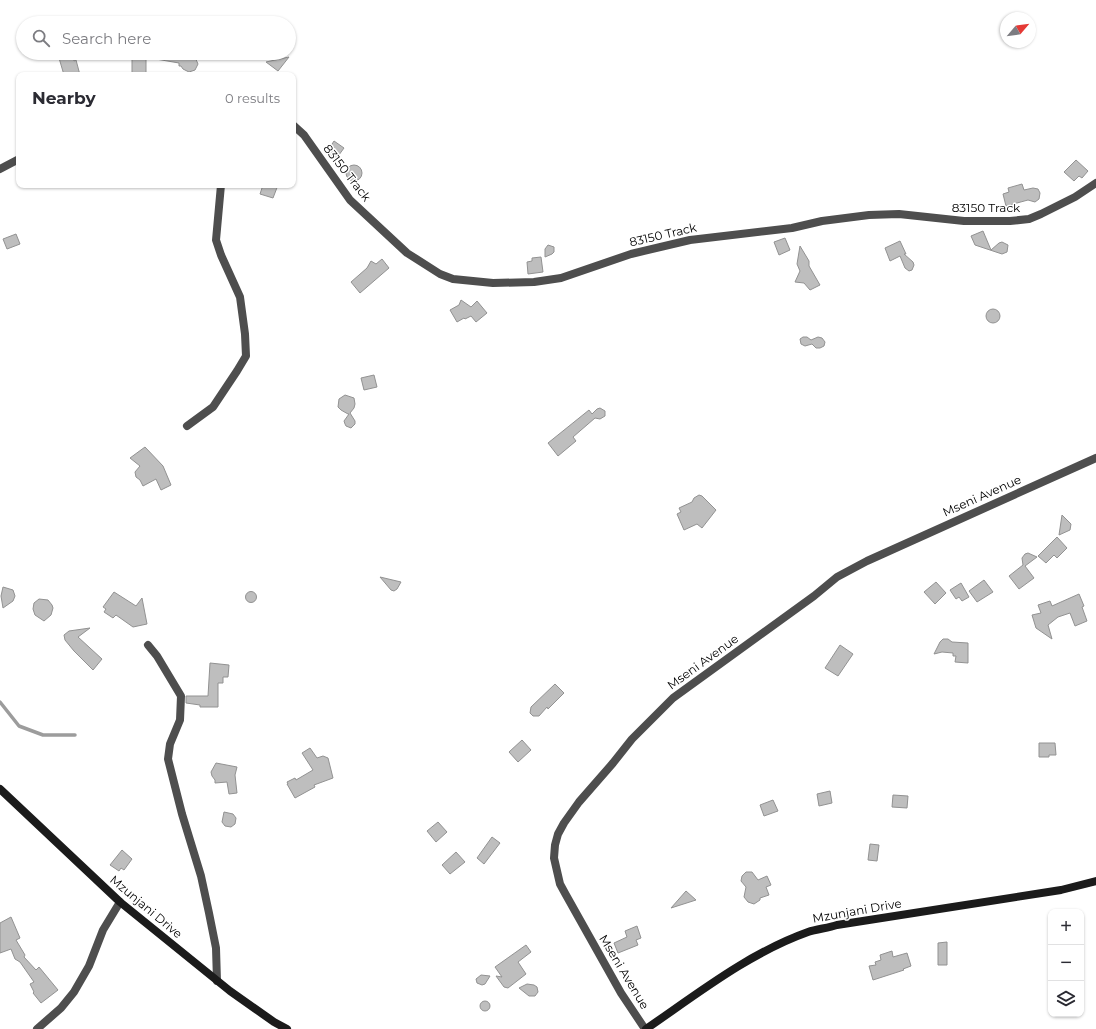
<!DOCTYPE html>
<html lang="en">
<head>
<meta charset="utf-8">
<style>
	body { margin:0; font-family:Montserrat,sans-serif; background:#f7f7f7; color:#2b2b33 }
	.controls { position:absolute; right:12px; bottom:12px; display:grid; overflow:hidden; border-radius:8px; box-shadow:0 1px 3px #0004 }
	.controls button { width:36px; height:36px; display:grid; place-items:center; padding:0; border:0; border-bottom:1px solid #e1e1e2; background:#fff; color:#2b2b33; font:20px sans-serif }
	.compass { position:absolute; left:1000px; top:12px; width:36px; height:36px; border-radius:50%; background:#fff; box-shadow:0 1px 3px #0004; rotate:61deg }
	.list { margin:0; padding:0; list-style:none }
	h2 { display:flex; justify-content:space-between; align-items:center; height:52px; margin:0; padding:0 16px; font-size:17px }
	h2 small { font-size:13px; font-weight:400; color:#7c7c81 }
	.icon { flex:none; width:22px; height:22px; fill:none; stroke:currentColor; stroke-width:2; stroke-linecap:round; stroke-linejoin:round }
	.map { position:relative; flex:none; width:1096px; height:1029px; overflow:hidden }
	.search { position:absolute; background:#fff; box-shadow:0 1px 3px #0004; left:16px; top:16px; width:280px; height:44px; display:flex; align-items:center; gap:10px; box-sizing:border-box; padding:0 14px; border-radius:22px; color:#7c7c81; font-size:15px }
	.panel { position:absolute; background:#fff; box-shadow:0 1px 3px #0004; left:16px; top:72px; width:280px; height:116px; border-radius:8px }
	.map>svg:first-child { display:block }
</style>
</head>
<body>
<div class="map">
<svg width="1096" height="1029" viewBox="0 0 1096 1029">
	<rect width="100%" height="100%" fill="#fff"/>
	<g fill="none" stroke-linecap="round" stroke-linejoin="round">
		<polyline stroke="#9c9c9c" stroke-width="3.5" points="0,702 19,726 43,735 75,735"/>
	</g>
	<g fill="#bebebe" stroke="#929292">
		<polygon points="132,53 142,53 142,55 146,55 146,75 132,75"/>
		<polygon points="151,53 187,53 195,57 198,64 195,70 189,72 183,69 181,66 179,66 179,63 150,58"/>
		<polygon points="73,55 74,61 76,60 80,75 64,75 59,58"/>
		<polygon points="289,57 278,71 266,62"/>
		<polygon points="334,141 344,148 336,159 327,152"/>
		<polygon points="1076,160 1088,171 1082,178 1079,176 1074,181 1064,172"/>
		<circle cx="354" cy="173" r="8"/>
		<polygon points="1022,184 1024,190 1033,188 1038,189 1040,193 1039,199 1035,202 1028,200 1006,206 1003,194 1009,192 1008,188"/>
		<polygon points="263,185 278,185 273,198 260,194"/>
		<polygon points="983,231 991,250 999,243 1002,242 1008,245 1007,252 1002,254 975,245 971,236"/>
		<polygon points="16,234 20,244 7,249 3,239"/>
		<polygon points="785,238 790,250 779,255 774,242"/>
		<polygon points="900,241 906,254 904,254 913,262 914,265 912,270 909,271 905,268 900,256 890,261 885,248"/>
		<polygon points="548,245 554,247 554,252 552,254 545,257 545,249"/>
		<polygon points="800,246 809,261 809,266 820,285 810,290 804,283 795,282 800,271 797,264"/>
		<polygon points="541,257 543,272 528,274 527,262 532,261 532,258"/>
		<polygon points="382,259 389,268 360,293 351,282 367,268 371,261 376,264"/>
		<polygon points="461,300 471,307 477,301 487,313 476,322 471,316 465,319 464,318 457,322 450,310 459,305"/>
		<circle cx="993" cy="316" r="7"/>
		<polygon points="803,337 807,337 811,340 818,337 822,338 825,342 824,346 820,348 816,348 812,344 805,346 801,344 800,339"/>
		<polygon points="374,375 377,387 364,390 361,378"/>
		<polygon points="345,395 354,398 355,404 354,408 350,413 355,421 355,424 351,428 346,426 345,424 344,421 349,414 348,414 341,410 338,407 339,399"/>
		<polygon points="600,408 605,411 605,416 600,419 595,418 573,437 576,441 558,456 548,443 589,410 592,414 597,409"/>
		<polygon points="145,447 163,466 171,485 161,490 156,479 143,486 140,480 136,477 135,472 140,466 130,458"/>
		<polygon points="699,495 702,496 716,510 702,528 697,524 684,530 677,514 681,512 679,508 692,502 694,498"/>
		<polygon points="1062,515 1071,524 1070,530 1059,535"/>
		<polygon points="1057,537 1067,548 1057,558 1054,555 1046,563 1038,556"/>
		<polygon points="1028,553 1037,557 1025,566 1034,578 1019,589 1009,576 1023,565 1022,558 1025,554"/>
		<polygon points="380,577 401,582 397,589 394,591 391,590"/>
		<polygon points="984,580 993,592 977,602 969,591"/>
		<polygon points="936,582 946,593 935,604 924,592"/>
		<polygon points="961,583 969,597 962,601 959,597 956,599 950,590"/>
		<polygon points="3,587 13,590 15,596 13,601 3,608 1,596"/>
		<circle cx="251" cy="597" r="5.5"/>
		<polygon points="114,592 136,606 142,598 147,624 133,627 116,615 113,618 104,612 106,609 103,607"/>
		<polygon points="1079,594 1084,606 1082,607 1087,621 1075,626 1070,613 1058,617 1048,625 1052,639 1036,628 1032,615 1041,613 1038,605 1050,601 1052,606"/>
		<polygon points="39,599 48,600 52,605 53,608 51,615 44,621 35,615 33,609 34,603"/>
		<polygon points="90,628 78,637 102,659 93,670 74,651 65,640 64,635 69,631"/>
		<polygon points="943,639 948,639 952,642 968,643 968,663 955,662 956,656 953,656 953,653 942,652 934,654 940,642"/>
		<polygon points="840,645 853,654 838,676 825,668"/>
		<polygon points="210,663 229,665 228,677 223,677 223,683 218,683 218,707 200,707 200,705 186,703 186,696 208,696"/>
		<polygon points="555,684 564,693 548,709 547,707 539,716 533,716 530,713 531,707"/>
		<polygon points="522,740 531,750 518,762 509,752"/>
		<polygon points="1039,743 1055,743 1056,755 1049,755 1049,757 1039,757"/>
		<polygon points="310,748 317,758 323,756 328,758 333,778 314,785 315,787 295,798 287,784 288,784 287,782 295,778 296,780 313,770 302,753"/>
		<polygon points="216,763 237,767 235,775 237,793 229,794 227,782 215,783 215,780 212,776 211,772"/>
		<polygon points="830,791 832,803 819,806 817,794"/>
		<polygon points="893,795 908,796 907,808 892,807"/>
		<polygon points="773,800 778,811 764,816 760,805"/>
		<polygon points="224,812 233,814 236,818 235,824 231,827 225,826 222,822"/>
		<polygon points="438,822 447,832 436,842 427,831"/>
		<polygon points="492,837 500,843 484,864 477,858"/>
		<polygon points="870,844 879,845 877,861 868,860"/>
		<polygon points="122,850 132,859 124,870 121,868 119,871 110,865"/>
		<polygon points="456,852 465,862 450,874 442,865"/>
		<polygon points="746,872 752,872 758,880 767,876 771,885 766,887 769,895 760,898 760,900 754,904 748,902 744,897 746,887 741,881 742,876"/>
		<polygon points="686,891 696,900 671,908"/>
		<polygon points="11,917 20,938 16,940 25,955 24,957 36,970 39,967 58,990 41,1003 33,993 34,992 30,984 34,982 20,962 15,959 11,949 0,953 0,923"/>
		<polygon points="637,926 641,938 636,940 638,945 618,953 614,943 627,937 625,931"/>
		<polygon points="947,942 947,965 938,965 938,943"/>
		<polygon points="526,945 531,952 518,962 526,974 508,988 504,987 496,976 502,977 495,967"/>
		<polygon points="892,951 893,957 907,953 911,966 903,969 904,970 873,980 869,966 876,965 875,962 881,960 880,955"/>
		<polygon points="481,975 490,976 485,984 482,985 477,983 476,979"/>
		<polygon points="527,984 534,985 537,987 538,992 535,996 529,996 519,988"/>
		<circle cx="485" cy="1006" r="5"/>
	</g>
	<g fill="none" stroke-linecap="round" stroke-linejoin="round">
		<g stroke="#4e4e4e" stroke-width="8">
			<polyline points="293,125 304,135 350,200 407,253 440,274 453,279 493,283 534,282 561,278 631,254 690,240 792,228 822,221 869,215 899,214 964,221 1010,221 1029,219 1041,214 1075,197 1096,183"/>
			<polyline points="0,169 19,159"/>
			<polyline points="187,426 213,407 237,371 246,356 245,334 240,297 221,255 216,240 221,185"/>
			<polyline points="148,645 157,656 181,696 180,720 170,744 168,759 182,814 201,876 209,913 216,948 217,981"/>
		</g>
		<g stroke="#4e4e4e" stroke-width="8">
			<polyline points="37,1029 61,1008 74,992 89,966 103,930 120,902"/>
			<polyline points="645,1029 621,993 566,895 560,884 554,858 555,845 558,834 564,823 579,802 613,763 632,739 673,698 814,596 837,577 867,561 1096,458"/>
		</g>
		<g stroke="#1b1b1b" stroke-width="8">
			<polyline points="0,789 120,902 230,991 274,1022 287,1029"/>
			<path d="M 646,1029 C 697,994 749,953 808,932 C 817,929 828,928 837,925 L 1061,890 L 1096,881"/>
		</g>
	</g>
	<g text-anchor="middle" stroke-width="3" stroke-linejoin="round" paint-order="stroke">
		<g font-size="12" fill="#000" stroke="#fff">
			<text transform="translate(347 173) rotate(52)" y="4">83150 Track</text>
			<text x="986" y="212">83150 Track</text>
			<text transform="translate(663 235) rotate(-13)" y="4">83150 Track</text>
			<text transform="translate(982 496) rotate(-24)" y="4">Mseni Avenue</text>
			<text transform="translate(703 662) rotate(-36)" y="4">Mseni Avenue</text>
			<text transform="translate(146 907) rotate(40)" y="4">Mzunjani Drive</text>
			<text transform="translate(857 911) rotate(-10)" y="4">Mzunjani Drive</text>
			<text transform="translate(624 972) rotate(59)" y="4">Mseni Avenue</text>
		</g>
	</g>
</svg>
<div class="controls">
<button>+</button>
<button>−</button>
<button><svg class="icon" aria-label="layers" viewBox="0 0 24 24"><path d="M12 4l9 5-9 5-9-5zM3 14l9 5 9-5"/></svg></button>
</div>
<svg class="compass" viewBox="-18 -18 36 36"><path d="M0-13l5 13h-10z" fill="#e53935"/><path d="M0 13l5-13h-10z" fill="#7c7c81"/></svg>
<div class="search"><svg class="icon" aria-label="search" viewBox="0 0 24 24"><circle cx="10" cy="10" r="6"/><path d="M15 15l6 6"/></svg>Search here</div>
<section class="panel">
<h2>Nearby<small>0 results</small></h2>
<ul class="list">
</ul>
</section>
</div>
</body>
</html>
